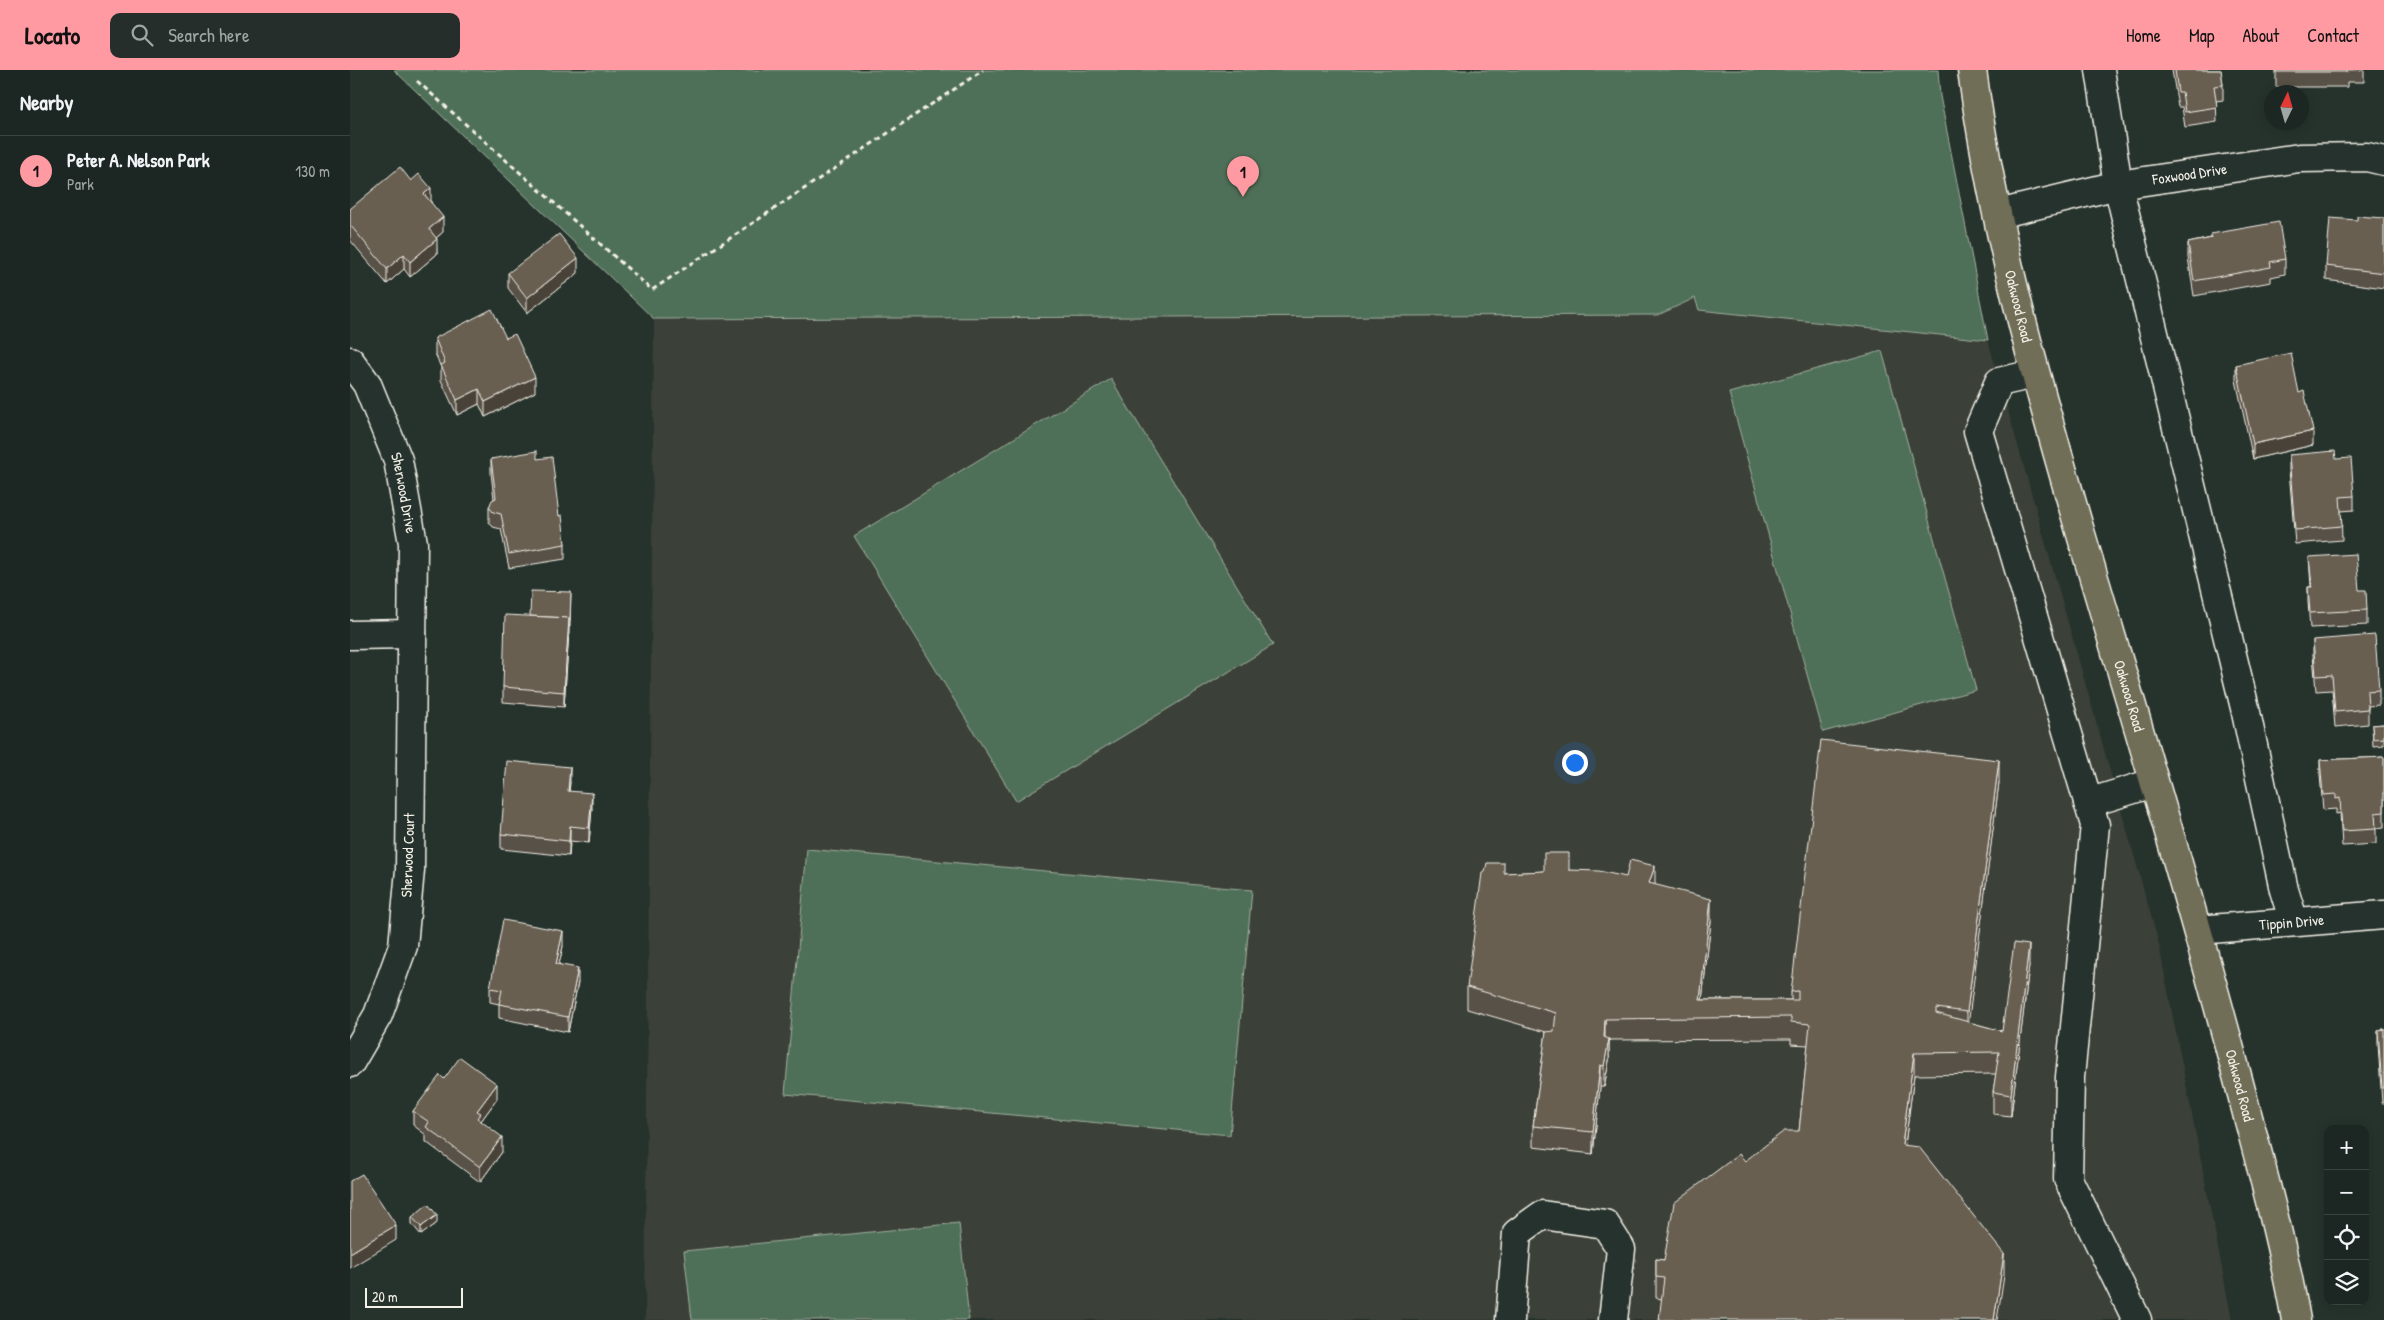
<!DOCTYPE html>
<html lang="en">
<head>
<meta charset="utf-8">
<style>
	body { margin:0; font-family:"Patrick Hand",sans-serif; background:#252e2a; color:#f1f3f6 }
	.controls { position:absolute; right:15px; bottom:15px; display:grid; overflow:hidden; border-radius:10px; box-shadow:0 2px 12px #0003 }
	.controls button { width:45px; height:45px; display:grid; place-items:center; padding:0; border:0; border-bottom:1px solid #3a4340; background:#1c2622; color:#f1f3f6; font:25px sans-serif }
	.compass { position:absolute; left:1914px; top:15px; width:45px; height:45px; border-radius:50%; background:#1c2622; box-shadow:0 2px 12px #0003; rotate:5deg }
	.scale { position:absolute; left:15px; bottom:12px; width:98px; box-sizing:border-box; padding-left:5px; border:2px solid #f4f1e8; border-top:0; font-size:14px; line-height:18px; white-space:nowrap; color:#f4f1e8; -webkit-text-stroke:4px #26332d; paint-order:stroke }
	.you { position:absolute; left:1224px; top:692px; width:18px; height:18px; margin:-12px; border:4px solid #fff; border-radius:50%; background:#1a73e8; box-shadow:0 0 0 8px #1a73e833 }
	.badge { display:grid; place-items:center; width:32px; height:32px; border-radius:50%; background:#ff9aa2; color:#111; font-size:16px; font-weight:700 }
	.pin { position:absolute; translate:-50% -41px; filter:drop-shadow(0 1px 2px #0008) }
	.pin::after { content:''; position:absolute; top:26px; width:18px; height:15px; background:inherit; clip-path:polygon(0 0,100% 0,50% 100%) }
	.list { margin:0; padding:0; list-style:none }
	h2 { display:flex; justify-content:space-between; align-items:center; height:65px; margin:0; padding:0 20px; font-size:21px }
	h2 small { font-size:16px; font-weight:400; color:#a0a5a5 }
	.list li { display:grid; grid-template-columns:32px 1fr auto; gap:15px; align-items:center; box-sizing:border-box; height:70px; padding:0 20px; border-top:1px solid #3a4340 }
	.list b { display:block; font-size:19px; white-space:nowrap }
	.list p { margin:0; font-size:16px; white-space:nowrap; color:#a0a5a5 }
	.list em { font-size:16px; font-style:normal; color:#a0a5a5 }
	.icon { flex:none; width:28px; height:28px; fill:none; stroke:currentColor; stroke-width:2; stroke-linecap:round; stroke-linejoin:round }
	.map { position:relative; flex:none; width:2034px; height:1250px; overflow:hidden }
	header { display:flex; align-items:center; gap:30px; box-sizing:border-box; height:70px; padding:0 25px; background:#ff9aa2; color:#111 }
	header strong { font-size:24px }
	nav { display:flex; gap:28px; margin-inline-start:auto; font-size:18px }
	.search { width:350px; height:45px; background:#252e2a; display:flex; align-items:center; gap:12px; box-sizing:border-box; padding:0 18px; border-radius:10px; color:#a0a5a5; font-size:19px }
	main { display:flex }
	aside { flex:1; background:#1c2622 }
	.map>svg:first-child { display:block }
</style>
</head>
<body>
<header>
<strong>Locato</strong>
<div class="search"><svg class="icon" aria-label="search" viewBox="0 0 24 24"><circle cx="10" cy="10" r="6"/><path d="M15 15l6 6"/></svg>Search here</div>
<nav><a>Home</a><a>Map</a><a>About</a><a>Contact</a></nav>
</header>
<main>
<aside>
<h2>Nearby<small></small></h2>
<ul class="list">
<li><span class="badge">1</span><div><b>Peter A. Nelson Park</b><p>Park</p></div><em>130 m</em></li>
</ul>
</aside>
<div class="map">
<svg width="2034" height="1250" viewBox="0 0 2034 1250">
	<rect width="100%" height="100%" fill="#26332d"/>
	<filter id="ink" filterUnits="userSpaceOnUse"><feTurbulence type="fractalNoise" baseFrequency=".02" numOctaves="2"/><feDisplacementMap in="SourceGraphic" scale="10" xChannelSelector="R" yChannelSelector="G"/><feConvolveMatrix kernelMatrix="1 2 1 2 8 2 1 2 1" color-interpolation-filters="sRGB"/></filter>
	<g filter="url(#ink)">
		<polygon fill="#3a4038" points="1345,228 1349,240 1638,270 1808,870 1882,1250 295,1250 304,249 1308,245"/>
		<g fill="#4f6f58" stroke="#a2b0a0">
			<polygon points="44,0 1588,0 1590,26 1638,270 1349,240 1345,228 1308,245 304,249"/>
			<polygon points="1532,281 1626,620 1473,662 1379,323"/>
			<polygon points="761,309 923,575 666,731 504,466"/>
			<polygon points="457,779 902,820 880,1065 435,1024"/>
			<polygon points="609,1153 619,1250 342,1250 334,1181"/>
		</g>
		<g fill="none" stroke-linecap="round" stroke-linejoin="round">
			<defs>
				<g id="minor">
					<polyline points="1750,0 1768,115 1895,638 1934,820 1944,852"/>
					<path id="s1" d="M 1648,144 L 1768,115 L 1949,88 L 2017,87 L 2034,91"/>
					<path id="s2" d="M 0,291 L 17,314 L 48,390 L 63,473 L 60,800 L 53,876 L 28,945 L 0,993"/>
					<polyline points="1684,304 1649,312 1628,361 1745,755 1720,1007 1718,1109 1787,1250"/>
					<polyline points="0,565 62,564"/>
					<polyline points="1738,733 1803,713"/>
					<path id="s3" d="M 1848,860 L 2034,845"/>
					<polyline points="1160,1250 1167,1163 1192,1145 1255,1154 1271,1179 1263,1250"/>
				</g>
				<g id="major">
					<path id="s4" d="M 1622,0 C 1643,157 1686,310 1730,461 C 1783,640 1837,818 1885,998 C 1907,1082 1931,1165 1946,1250"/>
				</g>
			</defs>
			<use href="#minor" stroke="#f4f1e8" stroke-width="31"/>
			<use href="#major" stroke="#f4f1e8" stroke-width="31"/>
			<polyline stroke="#f4f1e8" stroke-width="3" stroke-dasharray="5 4" stroke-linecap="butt" points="67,11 302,220 633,0"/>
			<use href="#minor" stroke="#26332d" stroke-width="28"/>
			<use href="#major" stroke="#716e59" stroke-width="28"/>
		</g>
		<g fill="#595146" stroke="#f4f1e8">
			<polygon points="1822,0 1871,0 1873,15 1873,30 1866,31 1867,52 1835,57 1832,37 1828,37"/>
			<polygon points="1926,0 2014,0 2014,12 1997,12 1997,17 1926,17"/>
			<polygon points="61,111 81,132 93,162 86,168 87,184 60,207 54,199 37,214 0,170 0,139"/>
			<polygon points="2034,148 2034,218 1976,210 1976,196 2007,150"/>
			<polygon points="1861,164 1935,189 1935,204 1921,207 1921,212 1844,226 1838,187 1838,173 1861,168"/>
			<polygon points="158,203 228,203 177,243 158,218"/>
			<polygon points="85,268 156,268 185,322 135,347 129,334 107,345 91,310 91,298 85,283"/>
			<polygon points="1886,295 1949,323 1963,375 1903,389 1886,310"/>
			<polygon points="1939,385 1986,389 2004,426 2004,440 1991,441 1992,470 1945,474 1939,400"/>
			<polygon points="141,389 187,389 209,446 215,474 215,489 159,498 151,459 143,457 139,452 139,437 144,429 141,403"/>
			<polygon points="1959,487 2009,520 2017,540 2017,555 1960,558 1958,532 1958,517 1961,517"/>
			<polygon points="221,522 220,557 219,556 214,637 153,632 153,617 180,546"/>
			<polygon points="1963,570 2029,620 2029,635 2018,636 2018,654 1985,657 1982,620 1966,621 1963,585"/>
			<polygon points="2034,654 2034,675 2023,676 2022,655"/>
			<polygon points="2034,687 2034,757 2026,758 2026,774 1992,776 1990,743 1986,744 1986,739 1973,740 1970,705 1970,690"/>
			<polygon points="220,712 219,721 242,738 239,773 220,771 219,786 151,779 151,764"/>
			<polygon points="1649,712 1618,952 1652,961 1679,896 1661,1046 1643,1044 1643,1022 1646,1004 1564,1005 1555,1075 1654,1206 1312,1229 1306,1228 1306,1189 1314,1190 1395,1091 1449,1061 1458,975 1441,974 1441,969 1259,970 1259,991 1254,1017 1250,1017 1243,1084 1183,1077 1183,1056 1196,962 1117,939 1117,917 1154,803 1219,800 1305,815 1361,851 1352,930 1441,930 1441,922"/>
			<polygon points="213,876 209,894 228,912 218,962 149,948 149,934 140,932 140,918"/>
			<polygon points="2034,959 2034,1033 2032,1033 2028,974 2028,960"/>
			<polygon points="94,1009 147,1029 131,1051 152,1082 130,1112 76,1072 76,1065 63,1055 63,1041"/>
			<polygon points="62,1147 87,1153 71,1165 62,1154"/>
		</g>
		<g fill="#484239" stroke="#f4f1e8">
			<polygon points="81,118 81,133 74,124"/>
			<polygon points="93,147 93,162 79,174 79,159"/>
			<polygon points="87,169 87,184 60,207 60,192"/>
			<polygon points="54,184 54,199 37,214 37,199"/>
			<polygon points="228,188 228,203 177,243 177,228"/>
			<polygon points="185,307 185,322 135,347 135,332"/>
			<polygon points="129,319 129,334 107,345 107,330"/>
			<polygon points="1963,361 1963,375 1903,389 1903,374"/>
			<polygon points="219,548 219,563 214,637 214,622"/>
			<polygon points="1649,690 1649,712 1617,964 1617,942"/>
			<polygon points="220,697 220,712 218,736 218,721"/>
			<polygon points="242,723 242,738 239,773 239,758"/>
			<polygon points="220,756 220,771 219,786 219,771"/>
			<polygon points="1305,796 1305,818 1299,813"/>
			<polygon points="1361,829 1361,851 1350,948 1350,930"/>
			<polygon points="213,861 213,876 206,908 206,894"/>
			<polygon points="1679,875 1679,896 1661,1046 1661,1025"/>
			<polygon points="228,898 228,912 218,962 218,947"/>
			<polygon points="1255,949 1255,970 1254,967"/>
			<polygon points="1259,969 1259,991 1254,1017 1254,996"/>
			<polygon points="1564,983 1564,1005 1552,1097 1552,1075"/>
			<polygon points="1250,995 1250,1017 1243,1084 1243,1062"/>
			<polygon points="147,1014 147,1029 131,1051 127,1063 127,1041"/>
			<polygon points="152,1067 152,1082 130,1112 130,1097"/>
			<polygon points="87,1145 87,1153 71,1165 71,1157"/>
			<polygon points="46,1155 46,1170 0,1198 0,1183"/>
			<polygon points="1654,1184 1654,1206 1647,1250 1644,1250"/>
		</g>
		<g fill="#675e51" stroke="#f4f1e8">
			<polygon points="1825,0 1871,0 1873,15 1864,16 1867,37 1835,42 1832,22 1828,22"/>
			<rect x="1926" y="0" width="71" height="2"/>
			<polygon points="50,97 61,111 69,104 81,118 74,124 93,147 79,159 87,169 60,192 54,184 37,199 0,155 0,139"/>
			<polygon points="2007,146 2034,148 2034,203 1976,196 1980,148 2007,150"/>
			<polygon points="1929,152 1935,189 1920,192 1921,197 1844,211 1838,173 1862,168 1861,164"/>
			<polygon points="209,164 228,188 177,228 158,203"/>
			<polygon points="142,239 156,268 165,264 185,307 135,332 129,319 107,330 91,295 95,293 85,268"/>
			<polygon points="1941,283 1949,323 1954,321 1963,361 1903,374 1886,295"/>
			<polygon points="187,381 187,389 202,387 209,446 212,445 215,474 159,484 151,444 143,442 139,437 142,430 146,428 141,389"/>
			<polygon points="1985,381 1986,389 2001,388 2004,426 1990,427 1992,456 1945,460 1939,385"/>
			<polygon points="2006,484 2009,520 2016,520 2017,540 1960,543 1958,517 1962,517 1959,487"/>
			<polygon points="181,521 221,522 220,549 219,549 219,548 180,546"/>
			<polygon points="155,545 219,548 214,622 153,617"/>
			<polygon points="2025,565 2029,620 2017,621 2018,639 1985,642 1982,605 1966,606 1963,570"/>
			<polygon points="2034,654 2034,668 2023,669 2022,655"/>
			<polygon points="1471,670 1649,690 1617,942 1586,938 1586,943 1652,961 1664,873 1679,875 1661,1025 1643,1022 1649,982 1564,983 1552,1075 1569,1077 1654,1184 1644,1250 1309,1250 1314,1208 1306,1207 1306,1189 1314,1190 1324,1133 1389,1084 1395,1091 1434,1061 1449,1061 1460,954 1441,952 1441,947 1255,949 1254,967 1259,969 1254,996 1250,995 1243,1062 1183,1056 1196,962 1204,961 1206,943 1117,917 1132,803 1135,802 1137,793 1154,793 1154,803 1194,801 1194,783 1219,783 1219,800 1249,801 1276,807 1280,790 1305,796 1299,813 1361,829 1350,930 1448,930 1448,921 1441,922"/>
			<polygon points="2034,687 2034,742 2025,743 2026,759 1992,761 1990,728 1986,729 1986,724 1973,725 1970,690"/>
			<polygon points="157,691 220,697 218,721 242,723 239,758 220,756 219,771 151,764"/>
			<polygon points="153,850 213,861 206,894 228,898 218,947 149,934 152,920 140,918"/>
			<polygon points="2034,959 2034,1018 2032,1018 2028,960"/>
			<polygon points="110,987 147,1014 127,1041 131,1043 127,1048 152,1067 130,1097 76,1057 79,1052 63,1041 90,1005 94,1009"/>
			<polygon points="12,1104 46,1155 0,1183 0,1111"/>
			<polygon points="78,1134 87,1145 71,1157 62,1147"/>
		</g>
	</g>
	<g text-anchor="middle" stroke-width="4" stroke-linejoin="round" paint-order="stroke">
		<g font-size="15" fill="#f4f1e8" stroke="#26332d">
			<text dy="5" stroke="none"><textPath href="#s1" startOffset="196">Foxwood Drive</textPath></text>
			<text dy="5" stroke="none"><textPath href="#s4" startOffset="241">Oakwood Road</textPath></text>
			<text dy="5" stroke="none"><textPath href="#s2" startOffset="144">Sherwood Drive</textPath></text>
			<text dy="5" stroke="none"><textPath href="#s4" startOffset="646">Oakwood Road</textPath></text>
			<text transform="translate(58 785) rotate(-88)" y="5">Sherwood Court</text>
			<text dy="5" stroke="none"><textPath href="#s3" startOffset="94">Tippin Drive</textPath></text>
			<text dy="5" stroke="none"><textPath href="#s4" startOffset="1051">Oakwood Road</textPath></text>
		</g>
	</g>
</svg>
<div class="controls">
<button>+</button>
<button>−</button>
<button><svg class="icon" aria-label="locate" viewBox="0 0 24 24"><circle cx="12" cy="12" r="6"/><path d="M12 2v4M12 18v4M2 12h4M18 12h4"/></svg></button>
<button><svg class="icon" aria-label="layers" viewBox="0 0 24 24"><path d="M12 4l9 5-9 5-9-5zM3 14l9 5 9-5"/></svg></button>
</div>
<svg class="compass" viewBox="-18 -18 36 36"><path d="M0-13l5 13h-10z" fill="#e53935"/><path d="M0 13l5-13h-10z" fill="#a0a5a5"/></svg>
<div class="scale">20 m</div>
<div class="you"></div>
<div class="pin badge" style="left:893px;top:127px">1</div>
</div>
</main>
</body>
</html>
